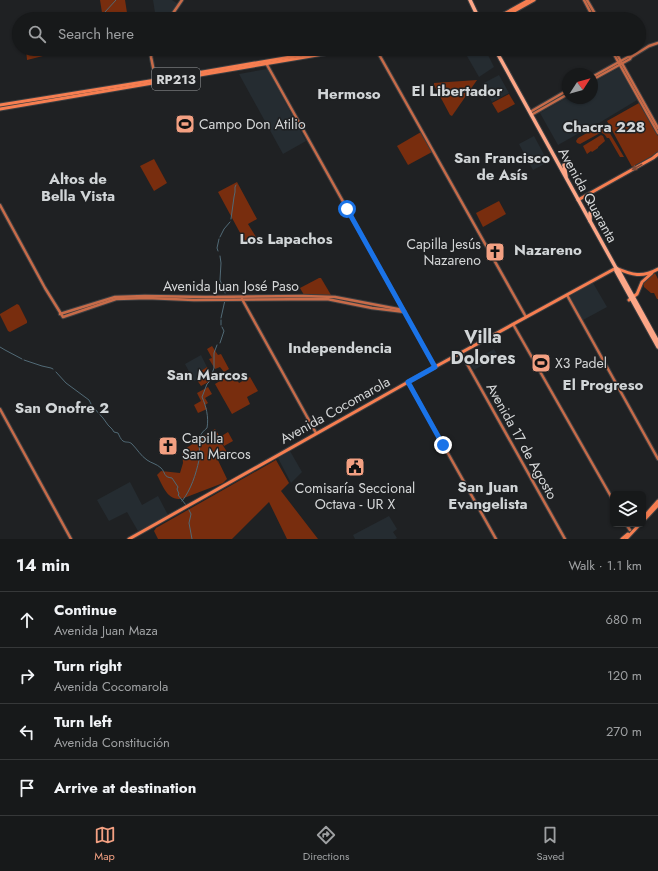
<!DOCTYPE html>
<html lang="en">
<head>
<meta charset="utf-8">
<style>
	body { margin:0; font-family:Jost,sans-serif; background:#202223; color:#f1f3f6 }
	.controls { position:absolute; right:12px; bottom:12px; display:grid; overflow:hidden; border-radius:6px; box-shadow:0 1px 3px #0004 }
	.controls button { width:36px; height:36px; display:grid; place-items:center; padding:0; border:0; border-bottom:1px solid #363839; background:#17191a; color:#f1f3f6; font:20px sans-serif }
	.compass { position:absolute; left:562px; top:68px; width:36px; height:36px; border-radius:50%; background:#17191a; box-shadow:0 1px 3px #0004; rotate:54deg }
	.stop { position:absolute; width:12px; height:12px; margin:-9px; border:3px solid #1a73e8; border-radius:50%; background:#fff }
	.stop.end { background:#1a73e8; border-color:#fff; box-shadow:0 1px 4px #0008 }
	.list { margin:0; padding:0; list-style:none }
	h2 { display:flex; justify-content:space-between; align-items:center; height:52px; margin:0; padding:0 16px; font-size:17px }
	h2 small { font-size:13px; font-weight:400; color:#9ea0a2 }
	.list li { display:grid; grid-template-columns:26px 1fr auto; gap:12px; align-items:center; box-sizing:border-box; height:56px; padding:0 16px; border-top:1px solid #363839 }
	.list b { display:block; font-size:15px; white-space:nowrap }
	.list p { margin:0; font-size:13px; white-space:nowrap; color:#9ea0a2 }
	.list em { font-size:13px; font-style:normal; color:#9ea0a2 }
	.icon { flex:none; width:22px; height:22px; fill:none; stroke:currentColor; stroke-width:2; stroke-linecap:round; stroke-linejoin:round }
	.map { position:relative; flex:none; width:658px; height:539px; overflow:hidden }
	.search { position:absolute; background:#17191a; box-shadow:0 1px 3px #0004; left:12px; right:12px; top:12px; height:44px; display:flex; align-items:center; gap:10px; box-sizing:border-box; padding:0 14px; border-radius:22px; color:#9ea0a2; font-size:15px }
	.sheet { height:276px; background:#17191a }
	nav { display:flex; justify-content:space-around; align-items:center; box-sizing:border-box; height:56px; border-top:1px solid #363839; background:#17191a; font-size:11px; color:#9ea0a2 }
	nav a { display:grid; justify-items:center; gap:2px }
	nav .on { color:#f3a082 }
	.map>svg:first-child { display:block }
</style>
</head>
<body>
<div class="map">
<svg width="658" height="539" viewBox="0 0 658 539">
	<rect width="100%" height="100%" fill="#1f2123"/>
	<g fill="#252c31">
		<polygon points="153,0 172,0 178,4 167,19 156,19"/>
		<polygon points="463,49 485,49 494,67 479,77"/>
		<polygon points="619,68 637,100 599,123 597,123 558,145 540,113 568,97 568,98 592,98 592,83"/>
		<polygon points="267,69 306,141 283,154 239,74"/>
		<polygon points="499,75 509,93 492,102 482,84"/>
		<polygon points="534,136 548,162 533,170 519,144"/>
		<polygon points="593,283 607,307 583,320 570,296"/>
		<polygon points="494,349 498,356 474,370 470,363"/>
		<polygon points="201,355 207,367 201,371 204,376 194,381 185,364"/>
		<polygon points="290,451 302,472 291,483 278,458"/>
		<polygon points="130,482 142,505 158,496 168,515 138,531 127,512 109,521 97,500"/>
		<polygon points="389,516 397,529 393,532 397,538 395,539 355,539 353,535"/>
	</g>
	<g fill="#782d0e">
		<polygon points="100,0 125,0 128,19 103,19"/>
		<polygon points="26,49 50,49 51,54 27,60"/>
		<polygon points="477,80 452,116 450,115 434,85 434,83"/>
		<polygon points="509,94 515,104 498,113 492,103"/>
		<polygon points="639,103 658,136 658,153 632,167 607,121"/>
		<path d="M 603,124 L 605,125 L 624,157 L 620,157 L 609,138 L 607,138 C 605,135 604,133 600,133 L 580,144 L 577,143 L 576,141 L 578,138 Z"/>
		<polygon points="421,132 432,152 408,165 397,146"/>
		<polygon points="601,135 603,136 605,141 598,147 598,148 592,152 591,151 587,154 583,146"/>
		<polygon points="154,159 167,183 154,191 140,166"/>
		<polygon points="237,182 257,219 248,224 256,237 245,242 218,192"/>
		<polygon points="499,201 506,214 483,227 476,213"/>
		<polygon points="655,273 658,279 658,299 657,299 654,293 651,293 644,287 643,282"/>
		<polygon points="319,278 321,278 331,295 330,296 304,295 300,288"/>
		<polygon points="17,304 19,305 27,321 27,323 10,332 8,331 0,315 0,314"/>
		<polygon points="212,346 218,355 221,354 229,369 224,372 220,367 215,369 209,359 212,358 207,349"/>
		<polygon points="207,367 214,379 201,386 197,380 203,376 201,371"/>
		<polygon points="228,376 231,381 236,378 239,383 250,377 258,391 247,397 250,404 232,414 215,384"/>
		<polygon points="208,387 212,394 205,398 208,403 205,405 207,409 198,413 194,405 201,401 197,393"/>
		<path d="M 215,429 L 220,437 L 228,432 L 233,441 L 224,446 L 220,439 L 220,444 L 222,444 L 229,455 L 220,460 L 216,453 L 215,454 L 227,479 L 223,483 L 184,498 C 168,503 163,486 157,475 L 161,471 L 180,473 L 183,463 L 182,451 Z"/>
		<polygon points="276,460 289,483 281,491 318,539 287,539 269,502 232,539 158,539 154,531 156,528"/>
	</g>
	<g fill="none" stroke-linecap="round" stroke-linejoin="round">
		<g stroke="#516a76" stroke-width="1">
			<polyline points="105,12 116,0"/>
			<polyline points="231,219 234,197 235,192 235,187 236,185"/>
			<polyline points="220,237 224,229 230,222"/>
			<polyline points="218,251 217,248 219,239"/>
			<polyline points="220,256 221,263 220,280 225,293"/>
			<polyline points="221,318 225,300"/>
			<polyline points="221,320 221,325"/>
			<polyline points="220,343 224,331 222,327"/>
			<polyline points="0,347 5,350 22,359"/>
			<polyline points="24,360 42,366 51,368 53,369"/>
			<polyline points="56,372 66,383 89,400 91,404"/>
			<path d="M 93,407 L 103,418 L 108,425 L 112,429 L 114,432 L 118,433 C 119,435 121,440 123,441 C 126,443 129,441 132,444 C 137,449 141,456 147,460 C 151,463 157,464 161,468 C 166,473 163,477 172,478 L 178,487 L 177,489 L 179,494 L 178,495 L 186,505"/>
			<path d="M 182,501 C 191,490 196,474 199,460 C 202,446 193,439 207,428 C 209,417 206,406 202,397 L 207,384 L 209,382 L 214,368 L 214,353 L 217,345"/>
			<polyline points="189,510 191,514 189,523 192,539"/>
		</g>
		<defs>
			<g id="secondary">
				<polyline points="584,0 594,19"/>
				<polyline points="587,0 598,19"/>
				<polyline points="169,19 182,0"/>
				<polyline points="152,49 151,57 156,82"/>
				<polyline points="376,49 526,317"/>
				<polyline points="611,49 658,133"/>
				<polyline points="614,49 658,128"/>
				<polyline points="266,63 435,367"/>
				<polyline points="592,77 628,57 631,57"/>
				<polyline points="592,80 630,59 631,57 649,46 658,43"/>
				<polyline points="530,112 568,90"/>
				<polyline points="531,115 568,94"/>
				<polyline points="0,205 45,288 63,317 116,299 147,298 194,300 327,299 372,308 405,312"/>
				<polyline points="567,295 658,459"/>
				<polyline points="242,299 316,433"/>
				<polyline points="60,314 115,297 145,296 206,297 303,296 335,297 403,310"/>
				<polyline points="513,324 613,500"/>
				<polyline points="461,353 565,539"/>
				<polyline points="408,382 496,539"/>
				<polyline points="0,409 71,539"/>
				<polyline points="626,524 630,530"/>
			</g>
			<g id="primary">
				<polyline points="495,19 529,0"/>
				<polyline points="500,19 534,0"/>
				<polyline points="0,105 156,80 337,49"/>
				<polyline points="0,109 353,49"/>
				<polyline points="578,200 653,158 658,154"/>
				<polyline points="629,300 637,294 642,282 652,273"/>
				<polyline points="643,518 658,501"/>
				<polyline points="643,521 658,505"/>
				<path d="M 129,539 L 433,368 L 616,268 C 632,275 642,278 658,269"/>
				<polyline points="622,539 628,534"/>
				<polyline points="626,539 640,524"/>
			</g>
			<g id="highway">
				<polyline points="470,0 479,19"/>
				<polyline points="495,49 616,268 619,271 658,342"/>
				<polyline points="564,165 566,176"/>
				<polyline points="590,213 590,221"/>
				<polyline points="616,268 616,271 658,347"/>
			</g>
		</defs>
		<use href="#secondary" stroke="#3c3e40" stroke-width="4.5"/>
		<use href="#primary" stroke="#3c3e40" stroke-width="5"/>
		<use href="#highway" stroke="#3c3e40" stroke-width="5.5"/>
		<use href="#secondary" stroke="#c76b49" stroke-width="2.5"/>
		<use href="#primary" stroke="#f67e51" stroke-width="3"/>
		<use href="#highway" stroke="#fda687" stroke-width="3.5"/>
	</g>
	<defs><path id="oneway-solid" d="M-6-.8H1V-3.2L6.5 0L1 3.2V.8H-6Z"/></defs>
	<use fill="#804b38" href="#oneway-solid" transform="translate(637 167) rotate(151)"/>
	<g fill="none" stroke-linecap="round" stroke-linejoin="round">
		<polyline stroke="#1a73e8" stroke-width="5" points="347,209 435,367 408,382 443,445"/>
	</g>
	<defs>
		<symbol id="stadium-square" viewBox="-11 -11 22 22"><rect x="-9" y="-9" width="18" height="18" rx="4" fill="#f3a082" stroke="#1f2123"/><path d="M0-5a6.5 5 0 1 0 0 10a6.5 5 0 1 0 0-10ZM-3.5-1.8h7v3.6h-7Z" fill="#111"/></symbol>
		<symbol id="church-square" viewBox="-11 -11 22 22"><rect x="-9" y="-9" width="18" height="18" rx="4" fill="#f3a082" stroke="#1f2123"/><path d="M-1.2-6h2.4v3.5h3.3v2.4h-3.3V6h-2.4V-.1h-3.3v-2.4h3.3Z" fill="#111"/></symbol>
		<symbol id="civic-square" viewBox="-11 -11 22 22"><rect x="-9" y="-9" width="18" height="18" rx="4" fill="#f3a082" stroke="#1f2123"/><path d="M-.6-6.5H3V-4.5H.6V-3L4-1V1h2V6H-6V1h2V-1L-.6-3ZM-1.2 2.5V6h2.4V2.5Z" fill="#111"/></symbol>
	</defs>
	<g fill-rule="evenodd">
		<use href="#stadium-square" x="174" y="113" width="22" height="22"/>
		<use href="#church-square" x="484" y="241" width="22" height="22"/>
		<use href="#stadium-square" x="530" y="352" width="22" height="22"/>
		<use href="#church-square" x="157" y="435" width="22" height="22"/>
		<use href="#civic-square" x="344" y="456" width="22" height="22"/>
	</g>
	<g text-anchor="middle" stroke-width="3" stroke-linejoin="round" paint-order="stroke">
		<rect fill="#1f2123" stroke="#9ea0a2" stroke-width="1" x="152" y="68" width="48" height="22" rx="3"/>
		<g font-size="13" font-weight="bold" fill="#d5d7d8">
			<text x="176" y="84">RP213</text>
		</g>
		<g font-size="14" fill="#d5d7d8" stroke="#1f2123" text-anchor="start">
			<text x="199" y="129">Campo Don Atilio</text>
			<text x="481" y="249" text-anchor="end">Capilla Jesús<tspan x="481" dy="16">Nazareno</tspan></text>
			<text x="555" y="368">X3 Padel</text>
			<text x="182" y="443">Capilla<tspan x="182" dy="16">San Marcos</tspan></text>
			<text x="355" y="493" text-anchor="middle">Comisaría Seccional<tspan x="355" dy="16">Octava - UR X</tspan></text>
		</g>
		<g font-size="14" fill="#d5d7d8" stroke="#1f2123">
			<text transform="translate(588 195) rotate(61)" y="5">Avenida Quaranta</text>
			<text x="231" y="291">Avenida Juan José Paso</text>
			<text transform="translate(335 410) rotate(-29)" y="5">Avenida Cocomarola</text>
			<text transform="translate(522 441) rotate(61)" y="5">Avenida 17 de Agosto</text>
		</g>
		<g font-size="15" font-weight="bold" fill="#d1d5d7" stroke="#1f2123">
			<text x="457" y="96">El Libertador</text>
			<text x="349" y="99">Hermoso</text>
			<text x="604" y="132">Chacra 228</text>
			<text x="502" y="163">San Francisco<tspan x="502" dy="17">de Asís</tspan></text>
			<text x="78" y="184">Altos de<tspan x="78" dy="17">Bella Vista</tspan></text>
			<text x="286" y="244">Los Lapachos</text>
			<text x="548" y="255">Nazareno</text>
			<text x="340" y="353">Independencia</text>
			<text x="207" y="380">San Marcos</text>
			<text x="603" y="390">El Progreso</text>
			<text x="62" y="413">San Onofre 2</text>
			<text x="488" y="492">San Juan<tspan x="488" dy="17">Evangelista</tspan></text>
		</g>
		<g font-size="18" font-weight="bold" fill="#d1d5d7" stroke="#1f2123">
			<text x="483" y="343">Villa<tspan x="483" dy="21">Dolores</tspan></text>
		</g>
	</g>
</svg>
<div class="controls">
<button><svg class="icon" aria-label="layers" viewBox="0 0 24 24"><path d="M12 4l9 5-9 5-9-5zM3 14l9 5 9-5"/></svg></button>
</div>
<svg class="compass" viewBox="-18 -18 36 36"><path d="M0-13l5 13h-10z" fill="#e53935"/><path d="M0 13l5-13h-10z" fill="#9ea0a2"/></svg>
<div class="stop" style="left:347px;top:209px"></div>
<div class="stop end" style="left:443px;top:445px"></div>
<div class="search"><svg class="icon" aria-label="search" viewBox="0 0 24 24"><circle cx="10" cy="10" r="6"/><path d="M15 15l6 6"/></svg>Search here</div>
</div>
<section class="sheet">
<h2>14 min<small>Walk · 1.1 km</small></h2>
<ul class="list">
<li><svg class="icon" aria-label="ahead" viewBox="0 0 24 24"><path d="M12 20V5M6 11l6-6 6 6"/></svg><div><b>Continue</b><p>Avenida Juan Maza</p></div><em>680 m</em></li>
<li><svg class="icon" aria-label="right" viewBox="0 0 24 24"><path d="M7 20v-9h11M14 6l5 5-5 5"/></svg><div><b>Turn right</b><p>Avenida Cocomarola</p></div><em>120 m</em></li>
<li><svg class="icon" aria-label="left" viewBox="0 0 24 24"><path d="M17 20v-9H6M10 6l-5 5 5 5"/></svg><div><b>Turn left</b><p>Avenida Constitución</p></div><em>270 m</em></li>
<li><svg class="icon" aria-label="arrive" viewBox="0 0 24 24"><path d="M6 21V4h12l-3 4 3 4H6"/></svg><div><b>Arrive at destination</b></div></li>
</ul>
</section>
<nav>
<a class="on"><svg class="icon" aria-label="map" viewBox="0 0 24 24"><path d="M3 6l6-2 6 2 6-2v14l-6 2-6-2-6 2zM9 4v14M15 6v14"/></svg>Map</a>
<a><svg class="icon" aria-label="directions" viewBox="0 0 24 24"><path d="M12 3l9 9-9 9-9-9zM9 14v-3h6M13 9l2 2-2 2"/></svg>Directions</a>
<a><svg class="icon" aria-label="saved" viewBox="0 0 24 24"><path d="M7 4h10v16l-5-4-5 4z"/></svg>Saved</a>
</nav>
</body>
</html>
